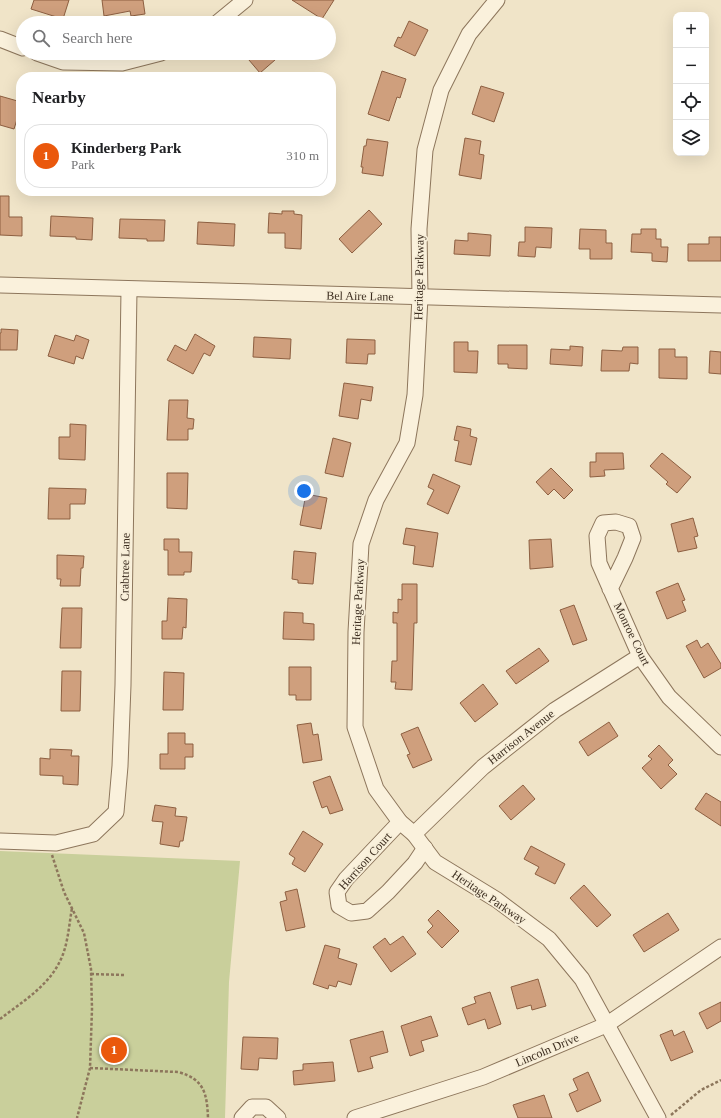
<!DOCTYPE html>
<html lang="en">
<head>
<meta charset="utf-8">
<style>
	body { margin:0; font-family:Georgia,serif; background:#f6f6f6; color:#202124 }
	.controls { position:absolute; right:12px; top:12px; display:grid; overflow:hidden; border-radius:8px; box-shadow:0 4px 16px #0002 }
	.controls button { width:36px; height:36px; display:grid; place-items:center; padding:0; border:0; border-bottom:1px solid #e0e0e0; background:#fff; color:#202124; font:20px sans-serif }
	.you { position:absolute; left:304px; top:491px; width:14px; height:14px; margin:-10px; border:3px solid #fff; border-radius:50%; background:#1a73e8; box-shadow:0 0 0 6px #1a73e833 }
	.badge { display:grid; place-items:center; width:26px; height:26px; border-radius:50%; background:#ea580c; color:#fff; font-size:13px; font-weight:700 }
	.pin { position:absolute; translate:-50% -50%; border:2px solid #fff; box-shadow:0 1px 4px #0006 }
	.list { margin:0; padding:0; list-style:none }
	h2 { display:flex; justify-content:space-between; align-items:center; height:52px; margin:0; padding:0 16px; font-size:17px }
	h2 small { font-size:13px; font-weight:400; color:#757577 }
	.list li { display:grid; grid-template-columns:26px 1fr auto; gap:12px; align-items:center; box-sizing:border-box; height:64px; margin:0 8px 8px; padding:0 8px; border:1px solid #e0e0e0; border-radius:16px }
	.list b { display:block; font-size:15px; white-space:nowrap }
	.list p { margin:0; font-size:13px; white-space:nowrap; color:#757577 }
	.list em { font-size:13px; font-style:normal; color:#757577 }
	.icon { flex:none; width:22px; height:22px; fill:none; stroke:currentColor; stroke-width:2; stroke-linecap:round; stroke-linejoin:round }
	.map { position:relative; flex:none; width:721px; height:1118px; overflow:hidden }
	.search { position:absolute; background:#fff; box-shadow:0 4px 16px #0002; left:16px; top:16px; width:320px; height:44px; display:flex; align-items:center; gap:10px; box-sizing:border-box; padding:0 14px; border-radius:22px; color:#757577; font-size:15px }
	.panel { position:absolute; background:#fff; box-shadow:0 4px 16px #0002; left:16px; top:72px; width:320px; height:124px; border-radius:16px }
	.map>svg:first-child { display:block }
</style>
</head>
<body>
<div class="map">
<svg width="721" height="1118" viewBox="0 0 721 1118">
	<rect width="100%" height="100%" fill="#f0e4c8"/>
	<polygon fill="#c9cf9b" points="0,851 240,861 229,982 225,1118 0,1118"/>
	<g fill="#cf9f7d" stroke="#8d5f41">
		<polygon points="34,0 69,0 63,19 31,9"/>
		<polygon points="102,0 143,0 145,14 131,16 130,11 104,16"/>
		<polygon points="292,0 334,0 322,19"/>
		<polygon points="409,21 428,30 415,56 394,46 398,37 401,38"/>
		<polygon points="243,53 283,53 260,73"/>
		<polygon points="382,71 406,79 400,98 397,97 389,121 368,114"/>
		<polygon points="481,86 504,93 494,122 472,114"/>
		<polygon points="0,96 21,102 21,114 19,113 14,129 0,125"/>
		<polygon points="465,138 481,141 479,154 484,155 481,179 459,175"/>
		<polygon points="367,139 388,142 383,176 362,173 363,167 361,167 364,146 366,146"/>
		<polygon points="0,196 9,196 9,217 22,217 22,236 0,235"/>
		<polygon points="369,210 382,224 352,253 339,239"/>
		<polygon points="282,211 294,211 294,214 302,215 301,249 285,248 285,233 268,233 269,213 282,214"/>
		<polygon points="51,216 93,218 92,240 76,239 76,237 50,236"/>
		<polygon points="120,219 165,220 164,241 147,241 147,239 119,238"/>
		<polygon points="198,222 235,224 234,246 197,244"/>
		<polygon points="525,227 552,228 551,248 536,247 535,257 518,256 519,242 525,242"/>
		<polygon points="580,229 606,230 606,243 612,243 612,259 590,259 590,249 579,249"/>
		<polygon points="641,229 656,229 656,239 661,239 661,247 668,247 667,262 652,261 652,253 631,252 632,234 641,234"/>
		<polygon points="468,233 491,235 490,256 454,254 455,240 468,241"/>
		<polygon points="709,237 721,237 721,261 688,261 688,244 709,244"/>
		<polygon points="1,329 18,330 17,350 0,350 0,333 1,333"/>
		<polygon points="195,334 215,346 210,356 204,353 193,374 167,360 175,345 186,351"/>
		<polygon points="55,335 74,341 76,335 89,340 83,359 76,356 74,364 48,356"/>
		<polygon points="254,337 291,339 290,359 253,357"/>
		<polygon points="347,339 375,340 375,354 368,354 367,364 346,363"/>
		<polygon points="454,342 468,342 468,351 478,351 477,373 454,372"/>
		<polygon points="498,345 527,345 527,369 508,368 508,364 498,364"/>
		<polygon points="570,346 583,347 582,366 550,364 551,349 570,350"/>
		<polygon points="623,347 638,347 638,364 630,363 629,371 601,371 602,350 622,351"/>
		<polygon points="659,349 675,349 675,357 687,357 687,379 659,378"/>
		<polygon points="710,351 721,352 721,374 709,373"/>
		<polygon points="344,383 373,387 371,401 361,399 358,419 339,416"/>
		<polygon points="169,400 188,400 187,418 194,419 193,429 188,429 188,440 167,440"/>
		<polygon points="70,424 86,425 85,460 59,459 59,437 70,437"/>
		<polygon points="457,426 471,429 470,436 477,438 471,465 455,461 459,441 454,440"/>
		<polygon points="333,438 351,443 343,477 325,473"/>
		<polygon points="596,453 623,453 624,469 604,470 605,476 590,477 590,462 596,462"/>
		<polygon points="662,453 691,477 677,493 666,484 668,482 650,466"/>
		<polygon points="551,468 573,490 564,499 554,489 548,495 536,482"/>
		<polygon points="167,473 188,473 187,509 167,508"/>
		<polygon points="433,474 460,486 448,514 427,504 434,490 428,487"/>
		<polygon points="49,488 86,489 85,504 70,504 70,519 48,519"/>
		<polygon points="306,494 327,498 321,529 300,525"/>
		<polygon points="693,518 698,536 694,537 697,548 678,552 671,524"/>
		<polygon points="406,528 438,533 433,567 413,564 415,546 403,544"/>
		<polygon points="164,539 179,539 179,552 192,552 191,572 184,572 184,575 168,575 168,550 164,550"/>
		<polygon points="551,539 553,567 530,569 529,540"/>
		<polygon points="294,551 316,553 313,584 298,583 298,580 292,579"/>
		<polygon points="57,555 84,556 83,568 81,568 80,586 60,586 61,579 57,579"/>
		<polygon points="678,583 685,600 682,601 686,611 667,619 656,592"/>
		<polygon points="402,584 417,584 417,623 414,623 412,690 395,689 396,682 391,682 392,661 397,661 397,623 393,623 393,612 398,613 398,599 402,600"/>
		<polygon points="168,598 187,599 186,628 183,627 182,639 162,639 162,621 167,621"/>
		<polygon points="574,605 587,640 573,645 560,610"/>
		<polygon points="62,608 82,608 81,648 60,648"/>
		<polygon points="284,612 303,613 303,623 314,624 314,640 283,639"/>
		<polygon points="697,640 701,648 708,643 721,664 721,668 704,678 686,646"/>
		<polygon points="539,648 549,661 516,684 506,671"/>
		<polygon points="289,667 311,667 311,700 296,700 296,695 289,695"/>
		<polygon points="62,671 81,671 80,711 61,711"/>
		<polygon points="164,672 184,673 183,710 163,710"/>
		<polygon points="483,684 498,704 475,722 460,703"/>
		<polygon points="609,722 618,736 588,756 579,742"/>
		<polygon points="311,723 313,735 318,734 322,760 303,763 297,725"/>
		<polygon points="418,727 432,760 413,768 407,755 410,754 401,734"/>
		<polygon points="168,733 185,733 185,744 193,744 193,757 185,757 185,769 160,769 160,754 168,754"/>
		<polygon points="659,745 673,760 668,765 677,774 661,789 642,768 652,759 648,756"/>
		<polygon points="50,749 72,750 71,756 79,756 78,785 63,784 63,776 40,775 40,758 50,759"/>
		<polygon points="330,776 343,810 330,814 327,806 322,808 313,782"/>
		<polygon points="523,785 535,799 511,820 499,806"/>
		<polygon points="706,793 721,802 721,826 695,809"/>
		<polygon points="155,805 176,808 175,816 187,817 183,841 180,841 179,847 160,844 163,822 152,821"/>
		<polygon points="303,831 323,844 305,872 292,864 295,858 289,854"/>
		<polygon points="531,846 565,864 555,884 535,874 539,867 524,859"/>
		<polygon points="584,885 611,915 597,927 570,898"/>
		<polygon points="297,889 305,927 286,931 280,902 287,900 285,892"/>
		<polygon points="438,910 459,931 442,948 427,932 433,926 428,920"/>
		<polygon points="668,913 679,930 644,952 633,935"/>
		<polygon points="403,936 416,954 391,972 373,947 385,938 390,945"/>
		<polygon points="325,945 340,949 338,958 357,964 351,985 338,981 336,987 329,985 328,989 313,984"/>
		<polygon points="538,979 546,1006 532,1010 531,1005 517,1009 511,987"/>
		<polygon points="490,992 501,1024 488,1029 485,1019 468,1025 462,1008 476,1003 474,997"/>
		<polygon points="721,1002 721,1021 707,1029 699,1013"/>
		<polygon points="431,1016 438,1036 421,1041 424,1051 410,1056 401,1026"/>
		<polygon points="672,1030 674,1036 684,1031 693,1052 671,1061 660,1035"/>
		<polygon points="383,1031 388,1052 370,1057 373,1068 358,1072 350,1040"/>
		<polygon points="243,1037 278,1038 277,1059 259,1058 258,1070 241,1069"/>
		<polygon points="333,1062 335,1081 294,1085 293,1071 303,1070 303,1064"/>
		<polygon points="588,1072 601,1101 577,1112 569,1094 578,1090 573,1079"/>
		<polygon points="544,1095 552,1118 518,1118 513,1105"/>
	</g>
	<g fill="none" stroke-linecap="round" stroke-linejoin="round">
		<defs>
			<g id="street">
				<polyline points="497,0 469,34 441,90 425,150 419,229 420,297 415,395 407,443 376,500 361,544 356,632 355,727 376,789 400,822 414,834 435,862 497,900 549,939 582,979 658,1118"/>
				<polyline points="217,23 245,0"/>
				<polyline points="0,39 23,48"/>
				<polyline points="37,53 63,62 122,63 161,53"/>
				<polyline points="0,285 721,305"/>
				<polyline points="610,589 625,558 633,538 629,526 616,522 603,523 597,536 599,563 640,656 669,697 721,747"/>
				<polyline points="400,822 346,879 337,892 339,906 351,913 367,911 388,892 415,863 425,848"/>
				<polyline points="414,834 483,767 555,710 640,656"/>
				<polyline points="0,841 56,843 93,834 116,812 120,766 123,685 129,290"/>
				<polyline points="242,1118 252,1107 266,1107 278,1118"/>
				<polyline points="355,1118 483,1077 606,1025 721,947"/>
			</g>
		</defs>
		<use href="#street" stroke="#8d765c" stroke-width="17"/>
		<g stroke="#8d765c" stroke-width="2.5" stroke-dasharray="3 2" stroke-linecap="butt">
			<polyline points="52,855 64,892 84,933 91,969 92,1009 90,1068 77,1118"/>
			<polyline points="91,974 124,975"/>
			<path d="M 0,1019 C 22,1002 49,986 61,959 C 68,944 69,925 72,908"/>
			<path d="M 90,1068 L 178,1072 C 204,1079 207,1093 208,1118"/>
			<polyline points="671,1115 701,1090 721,1080"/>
		</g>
		<use href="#street" stroke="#faf1dc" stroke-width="15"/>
	</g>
	<g text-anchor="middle" stroke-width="3.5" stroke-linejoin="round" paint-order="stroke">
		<g font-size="12" fill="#3d2e20" stroke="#f7eed8">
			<text transform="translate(419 277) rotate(-89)" y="4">Heritage Parkway</text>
			<text transform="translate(360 296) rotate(1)" y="4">Bel Aire Lane</text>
			<text transform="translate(125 567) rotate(-89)" y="4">Crabtree Lane</text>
			<text transform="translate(358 602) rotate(-87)" y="4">Heritage Parkway</text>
			<text transform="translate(632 634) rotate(64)" y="4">Monroe Court</text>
			<text transform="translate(521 737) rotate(-38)" y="4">Harrison Avenue</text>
			<text transform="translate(365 861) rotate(-48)" y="4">Harrison Court</text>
			<text transform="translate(489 897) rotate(34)" y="4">Heritage Parkway</text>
			<text transform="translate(547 1050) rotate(-23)" y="4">Lincoln Drive</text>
		</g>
	</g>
</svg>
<div class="controls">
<button>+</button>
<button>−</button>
<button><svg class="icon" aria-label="locate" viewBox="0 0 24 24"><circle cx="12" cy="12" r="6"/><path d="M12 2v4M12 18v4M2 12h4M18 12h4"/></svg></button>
<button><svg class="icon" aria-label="layers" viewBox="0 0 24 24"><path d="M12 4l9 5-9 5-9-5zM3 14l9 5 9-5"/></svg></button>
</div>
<div class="you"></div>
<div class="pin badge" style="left:114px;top:1050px">1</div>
<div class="search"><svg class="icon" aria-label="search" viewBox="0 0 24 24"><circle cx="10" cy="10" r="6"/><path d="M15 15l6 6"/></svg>Search here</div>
<section class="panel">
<h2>Nearby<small></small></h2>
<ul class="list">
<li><span class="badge">1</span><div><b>Kinderberg Park</b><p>Park</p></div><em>310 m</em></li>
</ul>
</section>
</div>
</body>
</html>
